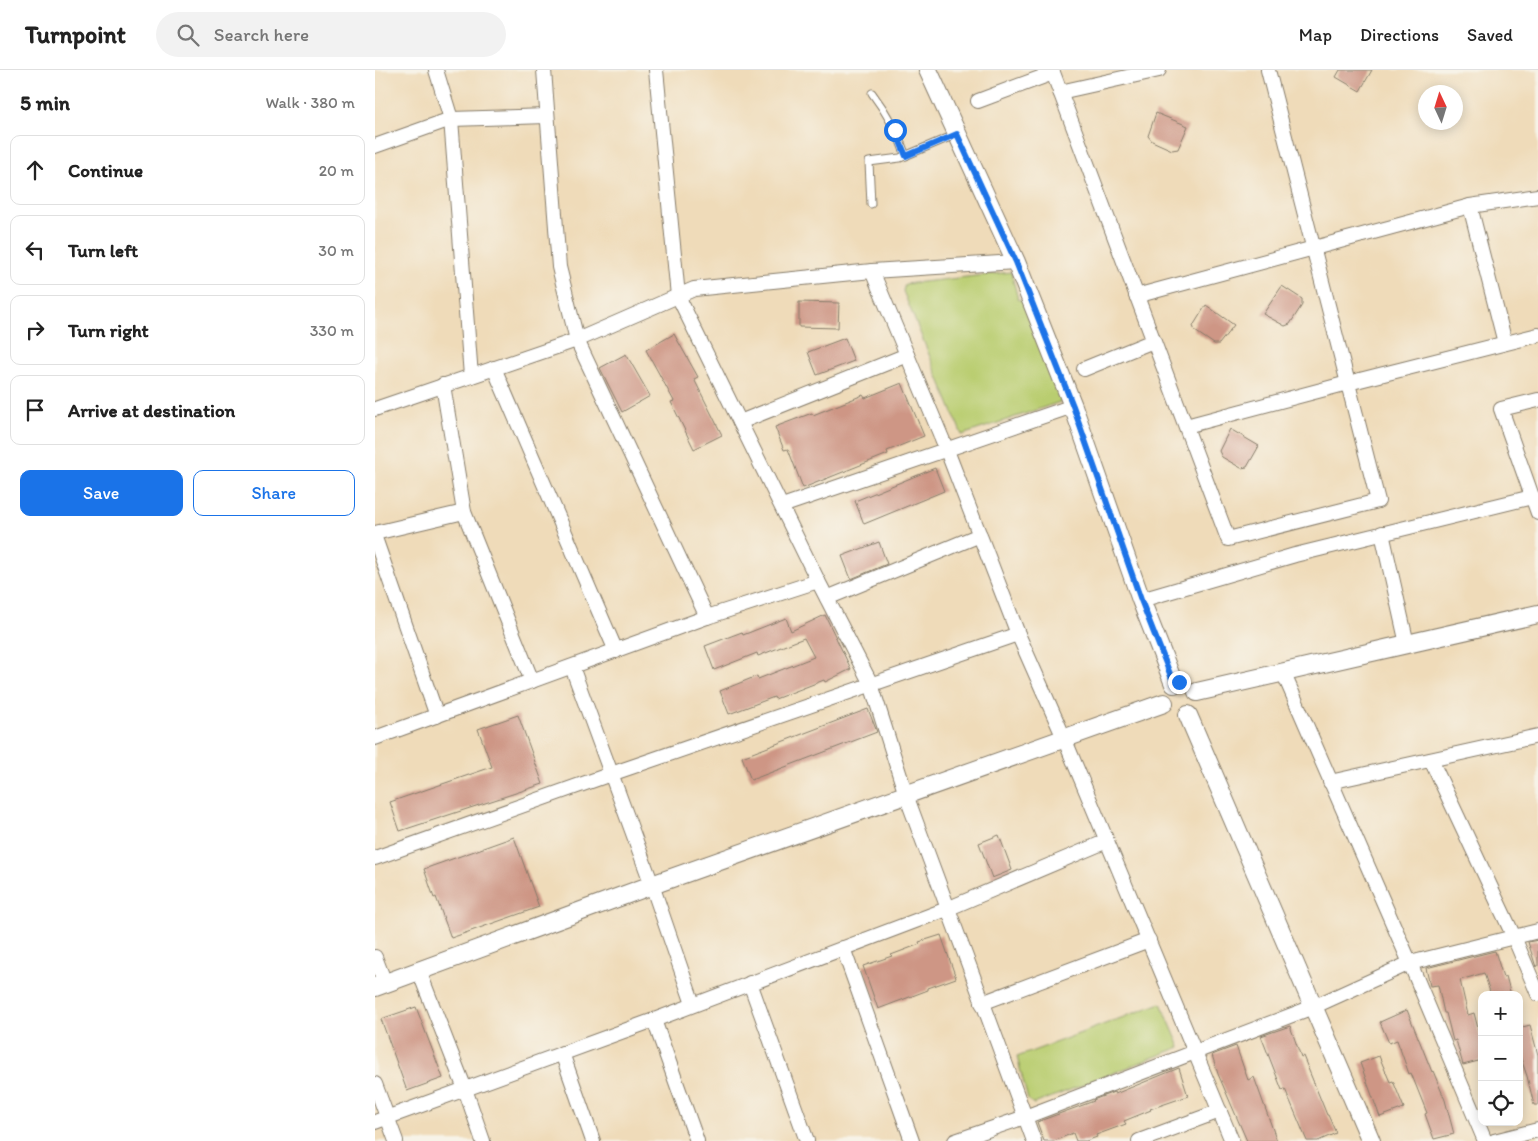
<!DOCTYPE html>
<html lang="en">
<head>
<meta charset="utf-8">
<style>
	body { margin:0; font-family:Itim,sans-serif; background:#f2f2f2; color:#222 }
	.controls { position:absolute; right:15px; bottom:15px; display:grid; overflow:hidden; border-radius:10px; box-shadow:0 2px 12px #0003 }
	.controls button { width:45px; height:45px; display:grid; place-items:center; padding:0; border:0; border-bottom:1px solid #e0e0e0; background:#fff; color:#222; font:25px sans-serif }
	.compass { position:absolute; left:1043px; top:15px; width:45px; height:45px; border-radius:50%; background:#fff; box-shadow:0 2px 12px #0003; rotate:356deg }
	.stop { position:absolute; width:15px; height:15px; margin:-11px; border:4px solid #1a73e8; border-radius:50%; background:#fff }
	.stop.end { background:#1a73e8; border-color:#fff; box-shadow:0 1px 5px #0008 }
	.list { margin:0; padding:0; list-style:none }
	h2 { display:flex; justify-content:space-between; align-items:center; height:65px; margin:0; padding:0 20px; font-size:21px }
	h2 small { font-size:16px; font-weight:400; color:#767676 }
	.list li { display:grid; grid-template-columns:32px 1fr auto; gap:15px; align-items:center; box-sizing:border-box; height:70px; margin:0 10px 10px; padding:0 10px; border:1px solid #e0e0e0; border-radius:10px }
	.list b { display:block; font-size:19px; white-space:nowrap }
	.list em { font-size:16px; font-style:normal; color:#767676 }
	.actions { display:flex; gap:10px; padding:15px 20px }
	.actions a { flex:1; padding:11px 0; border:1px solid #1a73e8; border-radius:10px; text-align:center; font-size:18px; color:#1a73e8 }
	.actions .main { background:#1a73e8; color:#fff }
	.icon { flex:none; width:28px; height:28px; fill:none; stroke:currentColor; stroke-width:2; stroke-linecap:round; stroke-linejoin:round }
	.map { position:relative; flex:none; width:1163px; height:1071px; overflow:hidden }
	header { display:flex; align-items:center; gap:30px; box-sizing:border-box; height:70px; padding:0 25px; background:#fff; border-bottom:1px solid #e0e0e0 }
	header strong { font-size:24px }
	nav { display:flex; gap:28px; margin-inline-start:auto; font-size:18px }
	.search { width:350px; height:45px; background:#f2f2f2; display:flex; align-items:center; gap:12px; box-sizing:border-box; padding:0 18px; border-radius:28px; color:#767676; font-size:19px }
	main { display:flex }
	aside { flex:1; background:#fff }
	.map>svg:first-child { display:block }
</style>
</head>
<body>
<header>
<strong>Turnpoint</strong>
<div class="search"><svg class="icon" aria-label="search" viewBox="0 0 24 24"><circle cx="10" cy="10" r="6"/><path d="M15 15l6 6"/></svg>Search here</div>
<nav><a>Map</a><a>Directions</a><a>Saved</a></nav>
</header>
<main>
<aside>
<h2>5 min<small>Walk · 380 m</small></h2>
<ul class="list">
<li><svg class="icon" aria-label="ahead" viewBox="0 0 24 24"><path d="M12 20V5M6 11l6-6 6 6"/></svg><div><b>Continue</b></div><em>20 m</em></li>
<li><svg class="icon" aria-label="left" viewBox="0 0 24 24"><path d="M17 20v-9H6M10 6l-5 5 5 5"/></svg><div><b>Turn left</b></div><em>30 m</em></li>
<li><svg class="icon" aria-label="right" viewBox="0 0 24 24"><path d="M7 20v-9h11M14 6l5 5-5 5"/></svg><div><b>Turn right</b></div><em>330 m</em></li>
<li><svg class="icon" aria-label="arrive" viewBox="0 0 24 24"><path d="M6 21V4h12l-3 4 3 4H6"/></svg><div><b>Arrive at destination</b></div></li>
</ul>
<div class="actions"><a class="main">Save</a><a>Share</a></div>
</aside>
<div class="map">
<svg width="1163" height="1071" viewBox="0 0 1163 1071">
	<rect width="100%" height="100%" fill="#f7f3e8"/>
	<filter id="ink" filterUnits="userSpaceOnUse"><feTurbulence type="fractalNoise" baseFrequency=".02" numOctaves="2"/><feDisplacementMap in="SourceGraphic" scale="10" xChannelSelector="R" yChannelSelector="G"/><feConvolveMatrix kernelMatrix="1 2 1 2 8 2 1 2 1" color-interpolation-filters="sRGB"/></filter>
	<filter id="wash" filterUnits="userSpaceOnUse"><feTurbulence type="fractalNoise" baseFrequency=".0096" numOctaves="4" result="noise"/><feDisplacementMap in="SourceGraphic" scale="20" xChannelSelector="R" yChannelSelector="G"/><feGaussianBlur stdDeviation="1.12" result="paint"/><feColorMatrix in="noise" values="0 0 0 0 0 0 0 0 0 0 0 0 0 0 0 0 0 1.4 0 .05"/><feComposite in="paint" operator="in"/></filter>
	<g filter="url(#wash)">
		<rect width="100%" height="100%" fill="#efdbb9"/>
		<g fill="#b9cd70" stroke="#6a7446">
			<polygon points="636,202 643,229 652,233 688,331 587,365 528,221 530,214"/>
			<polygon points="786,933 805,977 659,1034 653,1030 642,987"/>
		</g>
		<g id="blocks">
			<g fill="#ce9685">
				<polygon points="965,0 997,0 985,21 961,7"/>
				<polygon points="781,43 813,56 803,79 797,80 777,71 773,66"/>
				<polygon points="907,216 927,229 927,235 915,254 910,256 888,244"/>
				<polygon points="424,232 464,233 463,258 424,257"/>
				<polygon points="831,235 859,255 844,274 839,274 820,261 818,256"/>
				<polygon points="299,264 323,307 319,309 347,365 319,379 296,332 299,331 271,280"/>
				<polygon points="470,268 479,291 442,305 433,282"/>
				<polygon points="251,284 275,326 247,342 225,298"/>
				<polygon points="527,313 549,366 512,381 513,384 428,418 413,379 409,380 400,357 437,343 438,345 488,325 490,328"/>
				<polygon points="855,359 884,376 872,397 866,398 847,387 844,381"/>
				<polygon points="560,398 569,421 489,454 480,431"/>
				<polygon points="504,472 512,494 476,509 467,486"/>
				<polygon points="450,545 476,599 450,612 449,610 400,629 399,627 354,644 345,621 382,606 383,609 439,587 429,568 383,586 382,583 339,600 330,576 367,562 368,565 411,548 416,561"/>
				<polygon points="493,639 502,662 376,710 367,687"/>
				<polygon points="143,645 168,714 25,761 15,732 117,697 103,659"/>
				<polygon points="624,765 637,800 617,808 604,773"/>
				<polygon points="139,767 164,837 76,868 61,827 59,828 49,799"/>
				<polygon points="566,865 581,908 553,918 553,920 503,939 488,896 517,886 516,885 545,874 544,872"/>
				<polygon points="1163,870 1163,896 1161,897 1153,872"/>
				<polygon points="1120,881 1128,907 1131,906 1136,925 1116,925 1109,903 1085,910 1093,945 1099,943 1107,974 1107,990 1088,995 1081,970 1078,971 1071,943 1069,943 1063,915 1055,916 1051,898"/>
				<polygon points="41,937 68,1008 32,1021 6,949"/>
				<polygon points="1032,940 1057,1002 1058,1001 1070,1030 1079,1064 1059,1069 1050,1044 1052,1043 1036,1003 1034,1004 1022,970 1014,973 1005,952"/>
				<polygon points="1155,955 1163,985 1163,1035 1159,1035 1152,1006 1144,983 1144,958"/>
				<polygon points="915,956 926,987 928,986 952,1045 953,1045 961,1063 943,1071 932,1071 910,1019 907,1020 886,966"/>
				<polygon points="861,976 873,1010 879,1007 902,1071 872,1071 843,1004 837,985"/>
				<polygon points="1004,986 1015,1012 1018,1011 1029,1038 1005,1047 985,993"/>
				<polygon points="804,998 813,1026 775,1039 776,1040 749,1051 751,1054 721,1065 722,1067 711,1071 701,1071 698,1063 679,1071 669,1071 662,1052 719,1031 718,1030 739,1022 740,1024"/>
			</g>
		</g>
	</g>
	<g filter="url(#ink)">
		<use href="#blocks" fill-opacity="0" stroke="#867c6a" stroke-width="1"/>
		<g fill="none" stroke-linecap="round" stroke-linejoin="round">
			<defs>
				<g id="service">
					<path d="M 497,23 C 512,43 523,63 531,86"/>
					<polyline points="496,134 494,92 525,88 582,64"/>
				</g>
				<g id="minor">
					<polyline points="61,0 76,49 96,306"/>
					<polyline points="169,0 184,197 202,270 332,547"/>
					<polyline points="281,0 303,226 443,511 496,614 531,725 659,1071"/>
					<polyline points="677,0 853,469 1003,431 893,0"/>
					<polyline points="685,22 784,0"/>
					<polyline points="603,31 678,3"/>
					<polyline points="0,76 76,49 172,46"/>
					<polyline points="1095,136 1130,273"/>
					<polyline points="497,201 571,378 643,564 689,668 857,1071"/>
					<polyline points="761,226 1095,136 1163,126"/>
					<polyline points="119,298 241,581"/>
					<polyline points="709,299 778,271"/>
					<polyline points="68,315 89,442 157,611"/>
					<polyline points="1163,330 1126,339 1163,443"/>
					<polyline points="0,339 202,270 319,219 497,201 641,192"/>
					<polyline points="365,352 532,285"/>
					<polyline points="811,356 973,313 1163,265"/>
					<polyline points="407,436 698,336"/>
					<polyline points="0,463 89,442"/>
					<polyline points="1007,463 1032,574"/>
					<polyline points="0,468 62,646"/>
					<polyline points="452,528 605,465"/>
					<polyline points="766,530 920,485 1157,427"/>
					<polyline points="197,597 277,815 318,934"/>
					<polyline points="908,602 1035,893 1110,1071"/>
					<polyline points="0,668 332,547 443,511"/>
					<polyline points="1056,690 1139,867 1163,924"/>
					<polyline points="955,712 1163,666"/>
					<polyline points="0,788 236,704 643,564"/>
					<polyline points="468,878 537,1071"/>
					<polyline points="0,887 10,913"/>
					<polyline points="44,901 90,1019 108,1071"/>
					<polyline points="375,913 432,1071"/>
					<polyline points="607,933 774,870"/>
					<polyline points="279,950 322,1071"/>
					<polyline points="187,983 218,1071"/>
					<polyline points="0,1014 21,1071"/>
					<polyline points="0,1052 279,950 572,839 732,771"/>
					<polyline points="580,1071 650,1047 938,937 1035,893 1163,861"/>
					<polyline points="764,1071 845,1041"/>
					<polyline points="1119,1071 1163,1060"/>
				</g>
				<g id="tertiary">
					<polyline points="553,0 641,192 698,336 766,530 799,614"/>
					<polyline points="822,622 1163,544"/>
					<polyline points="813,645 996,1071"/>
					<polyline points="0,917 277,815 789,633"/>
				</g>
			</defs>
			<use href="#service" stroke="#867c6a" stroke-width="9"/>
			<use href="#minor" stroke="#867c6a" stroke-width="16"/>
			<use href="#tertiary" stroke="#867c6a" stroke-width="20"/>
			<use href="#service" stroke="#fff" stroke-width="7"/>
			<use href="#minor" stroke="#fff" stroke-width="14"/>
			<use href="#tertiary" stroke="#fff" stroke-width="18"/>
		</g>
	</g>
	<g fill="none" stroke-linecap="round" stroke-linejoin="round" filter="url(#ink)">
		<polyline stroke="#1a73e8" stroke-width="6" points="520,60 531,86 582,64 641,192 698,336 766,530 799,614 804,612"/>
	</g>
</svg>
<div class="controls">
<button>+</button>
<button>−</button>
<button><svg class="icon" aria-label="locate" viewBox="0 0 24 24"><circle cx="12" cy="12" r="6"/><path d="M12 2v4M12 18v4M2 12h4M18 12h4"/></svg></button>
</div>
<svg class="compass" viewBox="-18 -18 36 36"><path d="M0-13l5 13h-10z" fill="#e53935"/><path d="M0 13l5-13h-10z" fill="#767676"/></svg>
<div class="stop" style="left:520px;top:60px"></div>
<div class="stop end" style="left:804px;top:612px"></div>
</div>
</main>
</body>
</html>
